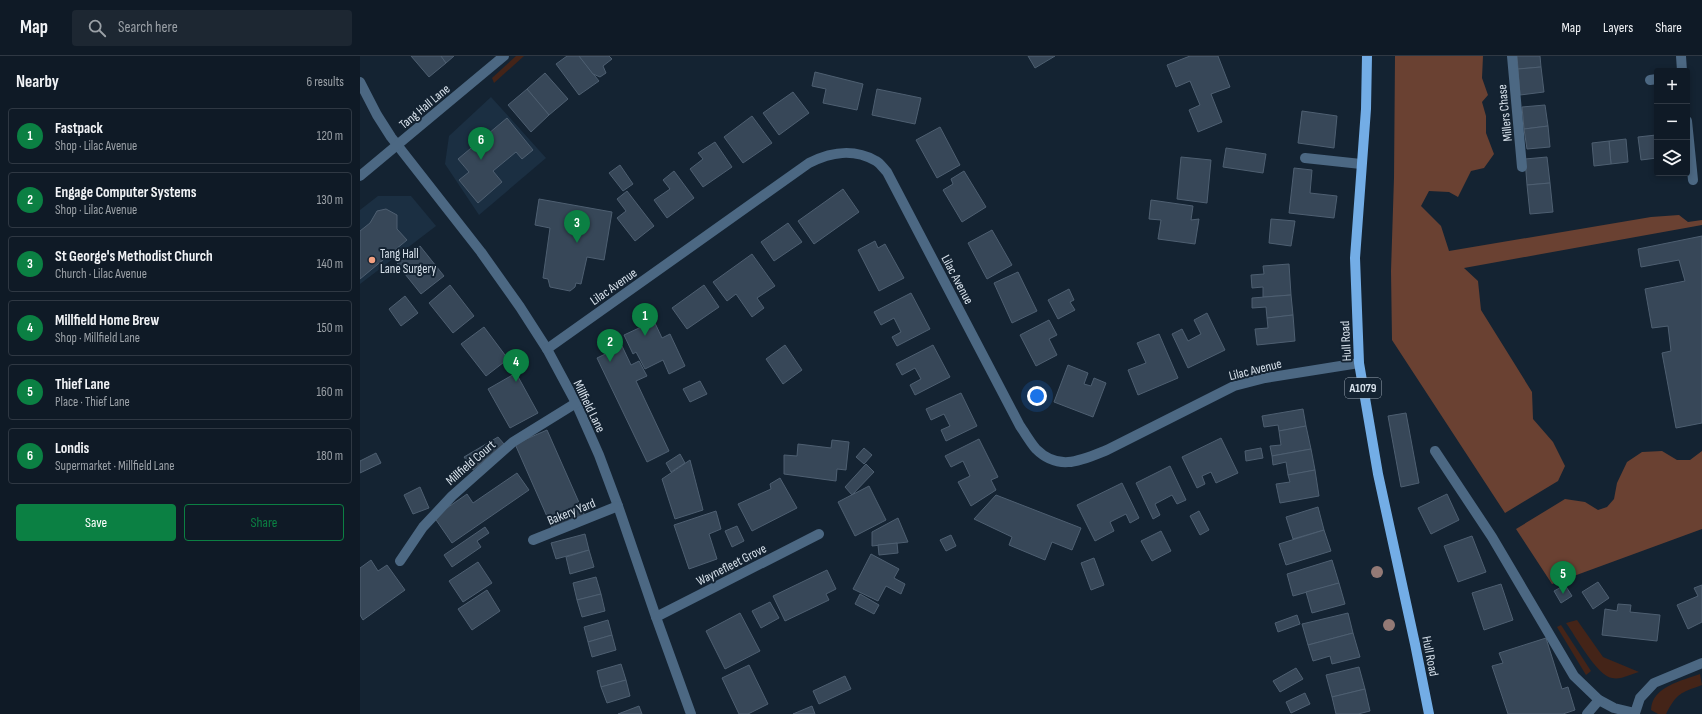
<!DOCTYPE html>
<html lang="en">
<head>
<meta charset="utf-8">
<style>
	body { margin:0; font-family:"Sofia Sans Condensed",sans-serif; background:#1d2732; color:#f1f3f6 }
	.controls { position:absolute; right:12px; top:12px; display:grid; overflow:hidden; border-radius:4px; box-shadow:0 2px 6px #0003 }
	.controls button { width:36px; height:36px; display:grid; place-items:center; padding:0; border:0; border-bottom:1px solid #2f3843; background:#0f1a26; color:#f1f3f6; font:20px sans-serif }
	.you { position:absolute; left:677px; top:340px; width:14px; height:14px; margin:-10px; border:3px solid #fff; border-radius:50%; background:#1a73e8; box-shadow:0 0 0 6px #1a73e833 }
	.badge { display:grid; place-items:center; width:26px; height:26px; border-radius:50%; background:#0b8043; color:#fff; font-size:13px; font-weight:700 }
	.pin { position:absolute; translate:-50% -33px; filter:drop-shadow(0 1px 2px #0008) }
	.pin::after { content:''; position:absolute; top:21px; width:14px; height:12px; background:inherit; clip-path:polygon(0 0,100% 0,50% 100%) }
	.list { margin:0; padding:0; list-style:none }
	h2 { display:flex; justify-content:space-between; align-items:center; height:52px; margin:0; padding:0 16px; font-size:17px }
	h2 small { font-size:13px; font-weight:400; color:#9ba1a7 }
	.list li { display:grid; grid-template-columns:26px 1fr auto; gap:12px; align-items:center; box-sizing:border-box; height:56px; margin:0 8px 8px; padding:0 8px; border:1px solid #2f3843; border-radius:4px }
	.list b { display:block; font-size:15px; white-space:nowrap }
	.list p { margin:0; font-size:13px; white-space:nowrap; color:#9ba1a7 }
	.list em { font-size:13px; font-style:normal; color:#9ba1a7 }
	.actions { display:flex; gap:8px; padding:12px 16px }
	.actions a { flex:1; padding:9px 0; border:1px solid #0b8043; border-radius:4px; text-align:center; font-size:14px; color:#0b8043 }
	.actions .main { background:#0b8043; color:#fff }
	.icon { flex:none; width:22px; height:22px; fill:none; stroke:currentColor; stroke-width:2; stroke-linecap:round; stroke-linejoin:round }
	.map { position:relative; flex:none; width:1342px; height:658px; overflow:hidden }
	header { display:flex; align-items:center; gap:24px; box-sizing:border-box; height:56px; padding:0 20px; background:#0f1a26; border-bottom:1px solid #2f3843 }
	header strong { font-size:19px }
	nav { display:flex; gap:22px; margin-inline-start:auto; font-size:14px }
	.search { width:280px; height:36px; background:#1d2732; display:flex; align-items:center; gap:10px; box-sizing:border-box; padding:0 14px; border-radius:4px; color:#9ba1a7; font-size:15px }
	main { display:flex }
	aside { flex:1; background:#0f1a26 }
	.map>svg:first-child { display:block }
</style>
</head>
<body>
<header>
<strong>Map</strong>
<div class="search"><svg class="icon" aria-label="search" viewBox="0 0 24 24"><circle cx="10" cy="10" r="6"/><path d="M15 15l6 6"/></svg>Search here</div>
<nav><a>Map</a><a>Layers</a><a>Share</a></nav>
</header>
<main>
<aside>
<h2>Nearby<small>6 results</small></h2>
<ul class="list">
<li><span class="badge">1</span><div><b>Fastpack</b><p>Shop · Lilac Avenue</p></div><em>120 m</em></li>
<li><span class="badge">2</span><div><b>Engage Computer Systems</b><p>Shop · Lilac Avenue</p></div><em>130 m</em></li>
<li><span class="badge">3</span><div><b>St George's Methodist Church</b><p>Church · Lilac Avenue</p></div><em>140 m</em></li>
<li><span class="badge">4</span><div><b>Millfield Home Brew</b><p>Shop · Millfield Lane</p></div><em>150 m</em></li>
<li><span class="badge">5</span><div><b>Thief Lane</b><p>Place · Thief Lane</p></div><em>160 m</em></li>
<li><span class="badge">6</span><div><b>Londis</b><p>Supermarket · Millfield Lane</p></div><em>180 m</em></li>
</ul>
<div class="actions"><a class="main">Save</a><a>Share</a></div>
</aside>
<div class="map">
<svg width="1342" height="658" viewBox="0 0 1342 658">
	<rect width="100%" height="100%" fill="#142332"/>
	<g fill="#1b2f42">
		<polygon points="131,41 186,102 119,159 85,108 89,80"/>
		<polygon points="18,140 51,140 76,170 0,228 0,154"/>
	</g>
	<g fill="#442418">
		<polygon points="156,0 164,0 134,27 132,22"/>
		<path d="M 1217,564 L 1243,601 L 1279,616 C 1271,618 1261,624 1252,622 C 1237,620 1215,579 1206,567 Z"/>
		<polygon points="1201,569 1231,615 1226,619 1197,571"/>
		<path d="M 1340,618 L 1342,629 C 1320,637 1317,637 1306,658 L 1298,658 L 1291,654 C 1292,630 1322,625 1340,618 Z"/>
	</g>
	<g fill="#6a4132">
		<polygon points="1035,0 1123,0 1122,22 1128,39 1122,46 1126,60 1126,77 1134,98 1124,112 1111,115 1098,141 1089,136 1069,135 1061,150 1081,170 1089,195 1291,161 1319,159 1328,166 1342,164 1342,169 1104,212 1118,225 1121,254 1172,336 1173,363 1193,386 1205,410 1198,425 1145,457 1032,284 1031,215 1034,122"/>
		<polygon points="1302,395 1317,404 1330,404 1342,395 1342,473 1192,528 1156,473 1205,443 1225,446 1238,454 1247,451 1254,443 1257,427 1267,406 1282,396"/>
	</g>
	<g fill="#374758" stroke="#4e5f71">
		<polygon points="51,0 81,0 86,7 69,21"/>
		<polygon points="81,0 94,0 86,7"/>
		<polygon points="207,0 219,0 239,25 219,39 196,8"/>
		<polygon points="219,0 249,0 252,3 243,10 246,17 240,21 233,18"/>
		<polygon points="668,0 695,0 675,12"/>
		<polygon points="830,0 858,0 870,31 851,38 862,66 838,76 829,54 840,49 830,25 816,31 807,9"/>
		<polygon points="1157,0 1180,0 1181,11 1158,13"/>
		<polygon points="1181,11 1184,36 1160,39 1158,13"/>
		<polygon points="455,16 503,28 497,54 463,47 466,33 452,30"/>
		<polygon points="185,17 208,43 189,59 167,33"/>
		<polygon points="167,33 189,59 171,76 148,49"/>
		<polygon points="517,33 561,42 555,68 512,59"/>
		<polygon points="433,36 449,57 419,79 403,57"/>
		<polygon points="1185,49 1188,70 1164,73 1162,51"/>
		<polygon points="942,55 977,60 974,92 938,87"/>
		<polygon points="392,60 412,87 383,107 364,81"/>
		<polygon points="147,62 173,94 162,103 156,96 133,115 142,126 118,147 99,124 109,116 98,103"/>
		<polygon points="1188,70 1190,91 1167,93 1164,73"/>
		<polygon points="580,71 600,109 577,122 556,84"/>
		<polygon points="1296,79 1297,102 1281,104 1278,81"/>
		<polygon points="1266,83 1268,106 1251,108 1249,85"/>
		<polygon points="1249,85 1251,108 1234,110 1232,87"/>
		<polygon points="355,86 372,111 343,131 330,113 343,103 338,97"/>
		<polygon points="866,92 906,98 903,117 863,111"/>
		<polygon points="821,101 851,104 847,147 817,143"/>
		<polygon points="1187,101 1190,127 1167,129 1165,103"/>
		<polygon points="260,109 273,128 263,135 249,117"/>
		<polygon points="934,112 952,114 950,137 977,140 974,162 929,157"/>
		<polygon points="314,115 334,142 307,162 294,144 310,133 303,124"/>
		<polygon points="604,115 626,151 602,166 583,134 593,128 591,123"/>
		<polygon points="1190,127 1193,156 1170,158 1167,129"/>
		<polygon points="483,133 499,156 454,188 438,165"/>
		<polygon points="267,135 294,170 275,185 257,162 266,155 257,143"/>
		<polygon points="179,143 252,156 244,204 227,201 221,228 216,227 215,231 210,235 190,231 188,223 183,222 190,172 175,169"/>
		<polygon points="791,144 833,150 831,164 839,163 835,188 798,183 801,164 789,163"/>
		<polygon points="26,153 37,159 37,173 47,184 0,223 0,175 10,167 17,155"/>
		<polygon points="911,163 935,165 931,190 909,187"/>
		<polygon points="428,167 442,186 414,205 401,186"/>
		<polygon points="632,174 652,209 627,223 608,187"/>
		<polygon points="1342,180 1342,367 1316,372 1302,297 1311,295 1308,270 1292,272 1285,233 1325,225 1319,204 1281,211 1278,193"/>
		<polygon points="515,185 518,192 525,188 544,222 519,235 498,194"/>
		<polygon points="60,190 84,220 61,238 37,208"/>
		<polygon points="392,198 415,230 397,242 404,252 392,261 376,238 367,245 353,226"/>
		<polygon points="929,208 931,239 903,241 903,231 892,232 891,219 904,218 903,210"/>
		<polygon points="658,216 677,255 652,267 634,227"/>
		<polygon points="90,229 114,260 93,277 69,247"/>
		<polygon points="344,229 359,251 327,273 312,252"/>
		<polygon points="709,233 714,244 710,246 715,254 698,263 688,244"/>
		<polygon points="551,237 570,273 537,290 532,281 541,276 534,262 521,269 514,256"/>
		<polygon points="931,239 933,259 907,262 906,251 892,252 892,242"/>
		<polygon points="45,240 58,257 41,270 29,253"/>
		<polygon points="847,257 865,294 828,312 812,278 822,273 828,285 841,278 834,264"/>
		<polygon points="933,259 935,285 897,289 895,273 908,272 907,262"/>
		<polygon points="689,264 697,279 689,283 697,299 676,310 660,279"/>
		<polygon points="294,265 302,282 310,278 325,310 309,318 303,304 285,313 276,296 273,298 264,279"/>
		<polygon points="124,271 148,303 126,320 101,288"/>
		<polygon points="799,278 818,322 778,339 768,314 786,307 777,287"/>
		<polygon points="425,289 442,314 423,328 406,303"/>
		<polygon points="573,289 590,321 555,339 550,329 561,323 555,312 542,319 536,308"/>
		<polygon points="262,290 271,309 279,305 287,320 276,325 309,395 287,406 237,302"/>
		<polygon points="708,309 728,317 724,328 731,330 734,322 746,327 733,361 694,346"/>
		<polygon points="156,317 178,357 150,372 128,333"/>
		<polygon points="340,325 347,338 330,346 323,333"/>
		<polygon points="601,337 617,370 586,385 581,374 590,370 584,358 571,364 566,353"/>
		<polygon points="943,353 946,370 919,375 918,369 904,371 902,360"/>
		<polygon points="1046,357 1059,427 1041,431 1028,360"/>
		<polygon points="946,370 951,393 912,400 910,390 921,389 919,375"/>
		<polygon points="187,374 225,460 193,474 155,388"/>
		<polygon points="138,381 144,388 113,414 104,401"/>
		<polygon points="861,382 878,417 856,427 851,416 842,420 845,428 837,432 822,401"/>
		<polygon points="619,383 638,421 631,424 636,434 611,450 598,426 610,420 603,405 591,411 585,400"/>
		<polygon points="472,384 489,386 486,414 477,413 476,425 424,418 424,399 437,400 438,388 471,392"/>
		<polygon points="504,392 512,399 504,408 496,401"/>
		<polygon points="901,392 903,402 886,405 885,395"/>
		<polygon points="951,393 955,414 928,419 926,406 913,409 912,400"/>
		<polygon points="16,397 21,407 0,417 0,405"/>
		<polygon points="320,398 325,407 311,416 306,407"/>
		<polygon points="330,404 343,454 315,463 302,423"/>
		<polygon points="506,408 514,416 492,439 485,431"/>
		<polygon points="810,410 826,444 817,448 812,439 795,448 800,459 793,463 776,427"/>
		<polygon points="955,414 959,440 920,447 916,428 930,426 928,419"/>
		<polygon points="157,417 169,434 92,487 74,461 107,438 113,447"/>
		<polygon points="420,422 437,452 392,475 378,448 411,433 410,428"/>
		<polygon points="762,427 779,462 770,467 766,458 750,466 754,475 735,485 717,449"/>
		<polygon points="509,430 526,464 495,480 478,446"/>
		<polygon points="60,431 69,452 53,458 44,439"/>
		<polygon points="1087,438 1099,464 1071,478 1058,452"/>
		<polygon points="636,439 721,472 712,494 692,486 685,504 649,489 652,481 614,463"/>
		<polygon points="958,451 964,474 933,483 926,461"/>
		<polygon points="356,455 361,473 349,478 357,503 329,513 314,469"/>
		<polygon points="839,455 849,474 840,479 830,460"/>
		<polygon points="538,462 548,486 512,490 512,476"/>
		<polygon points="377,470 384,485 372,491 365,475"/>
		<polygon points="125,471 129,477 117,485 121,491 92,511 84,499"/>
		<polygon points="964,474 971,495 926,509 919,488"/>
		<polygon points="801,475 811,495 792,505 781,485"/>
		<polygon points="225,478 229,494 196,503 191,487"/>
		<polygon points="591,479 596,490 586,495 580,484"/>
		<polygon points="1112,480 1126,516 1098,526 1084,490"/>
		<polygon points="537,487 538,497 519,499 518,489"/>
		<polygon points="229,494 234,511 210,518 206,501"/>
		<polygon points="511,498 539,513 534,522 545,528 541,538 526,530 518,545 493,533"/>
		<polygon points="734,502 744,529 731,534 721,507"/>
		<polygon points="11,504 18,515 27,509 45,534 3,564 0,559 0,512"/>
		<polygon points="972,504 979,527 933,540 927,518"/>
		<polygon points="118,506 132,527 103,546 89,525"/>
		<polygon points="467,514 476,533 466,538 469,544 425,565 413,540"/>
		<polygon points="236,521 241,538 217,544 213,527"/>
		<polygon points="1238,526 1249,542 1233,553 1222,536"/>
		<polygon points="979,527 985,548 952,557 946,536"/>
		<polygon points="1141,528 1153,564 1124,574 1112,537"/>
		<polygon points="1205,529 1212,540 1201,547 1194,535"/>
		<polygon points="1342,529 1342,566 1328,573 1317,549 1338,540 1334,532"/>
		<polygon points="127,534 140,555 112,574 98,553"/>
		<polygon points="241,538 245,555 222,561 217,544"/>
		<polygon points="500,538 519,549 514,558 495,548"/>
		<polygon points="410,546 419,562 401,572 392,555"/>
		<polygon points="1258,548 1271,549 1270,556 1300,559 1297,585 1242,579 1245,553 1257,555"/>
		<polygon points="380,557 400,595 365,613 346,575"/>
		<polygon points="988,557 993,577 948,589 942,568"/>
		<polygon points="937,559 940,568 918,576 915,567"/>
		<polygon points="248,564 252,579 228,586 224,571"/>
		<polygon points="993,577 1000,601 972,608 970,600 953,605 948,589"/>
		<polygon points="252,579 256,594 232,601 228,586"/>
		<polygon points="1186,582 1202,633 1208,631 1215,654 1203,658 1148,658 1132,610 1143,607 1139,597"/>
		<polygon points="261,608 266,624 241,631 237,615"/>
		<polygon points="389,609 408,648 388,658 379,658 362,622"/>
		<polygon points="999,611 1005,633 972,641 966,619"/>
		<polygon points="936,612 943,623 920,636 913,625"/>
		<polygon points="485,620 491,633 459,648 453,635"/>
		<polygon points="266,624 270,640 247,647 241,631"/>
		<polygon points="1005,633 1010,655 998,658 976,658 972,641"/>
		<polygon points="945,637 950,648 931,657 926,646"/>
		<polygon points="279,650 282,658 258,658"/>
		<polygon points="452,650 455,658 433,658"/>
	</g>
	<g fill="none" stroke-linecap="round" stroke-linejoin="round">
		<g stroke="#4c6883" stroke-width="10">
			<polyline points="1152,0 1162,111"/>
			<polyline points="1321,0 1322,15"/>
			<polyline points="1290,24 1297,23"/>
			<polyline points="0,26 17,59 31,81 121,196 160,251 187,293 216,347 239,399 258,450 296,561 331,658"/>
			<polyline points="1327,65 1333,124"/>
			<polyline points="945,102 1001,108"/>
			<polyline points="0,120 144,0"/>
			<path d="M 187,293 L 449,107 C 471,96 493,92 516,105 C 520,107 524,113 527,116 L 660,370 C 665,377 670,386 676,393 C 699,416 722,404 747,394 L 874,330 L 905,322 L 999,307"/>
			<polyline points="1075,395 1132,481 1214,620 1239,644 1254,652 1275,657 1275,658"/>
			<polyline points="173,484 258,450"/>
			<polyline points="40,505 63,471 92,440 153,386 216,347"/>
			<polyline points="296,561 459,478"/>
			<polyline points="1275,657 1280,642 1294,627 1342,607"/>
			<polyline points="1227,658 1239,644"/>
		</g>
		<polyline stroke="#73ade6" stroke-width="10" points="1007,0 1006,53 995,202 999,307 1018,418 1055,588 1069,658"/>
	</g>
	<g fill="#947a76">
		<circle cx="1017" cy="516" r="6"/>
		<circle cx="1029" cy="569" r="6"/>
	</g>
	<circle fill="#f2a081" stroke="#142332" stroke-width="1.5" cx="12" cy="204" r="4"/>
	<g text-anchor="middle" stroke-width="4" stroke-linejoin="round" paint-order="stroke">
		<rect fill="#142332" stroke="#9ca8b4" stroke-width="1" x="985" y="322" width="36" height="20" rx="3"/>
		<g font-size="12" font-weight="bold" fill="#d7e1eb">
			<text x="1003" y="336">A1079</text>
		</g>
		<g font-size="13" fill="#d7e1eb" stroke="#142332">
			<text transform="translate(64 50) rotate(-40)" y="5">Tang Hall Lane</text>
			<text transform="translate(1144 57) rotate(-96)" y="5">Millers Chase</text>
			<text transform="translate(598 223) rotate(62)" y="5">Lilac Avenue</text>
			<text transform="translate(253 230) rotate(-35)" y="5">Lilac Avenue</text>
			<text transform="translate(985 285) rotate(-93)" y="5">Hull Road</text>
			<text transform="translate(895 313) rotate(-14)" y="5">Lilac Avenue</text>
			<text transform="translate(230 350) rotate(64)" y="5">Millfield Lane</text>
			<text transform="translate(110 406) rotate(-41)" y="5">Millfield Court</text>
			<text transform="translate(211 455) rotate(-22)" y="5">Bakery Yard</text>
			<text transform="translate(371 508) rotate(-27)" y="5">Waynefleet Grove</text>
			<text transform="translate(1071 600) rotate(79)" y="5">Hull Road</text>
		</g>
		<g font-size="13" fill="#d7e1eb" stroke="#142332" text-anchor="start">
			<text x="20" y="202">Tang Hall<tspan x="20" dy="15">Lane Surgery</tspan></text>
		</g>
	</g>
</svg>
<div class="controls">
<button>+</button>
<button>−</button>
<button><svg class="icon" aria-label="layers" viewBox="0 0 24 24"><path d="M12 4l9 5-9 5-9-5zM3 14l9 5 9-5"/></svg></button>
</div>
<div class="you"></div>
<div class="pin badge" style="left:285px;top:280px">1</div>
<div class="pin badge" style="left:250px;top:306px">2</div>
<div class="pin badge" style="left:217px;top:187px">3</div>
<div class="pin badge" style="left:156px;top:326px">4</div>
<div class="pin badge" style="left:1203px;top:538px">5</div>
<div class="pin badge" style="left:121px;top:104px">6</div>
</div>
</main>
</body>
</html>
